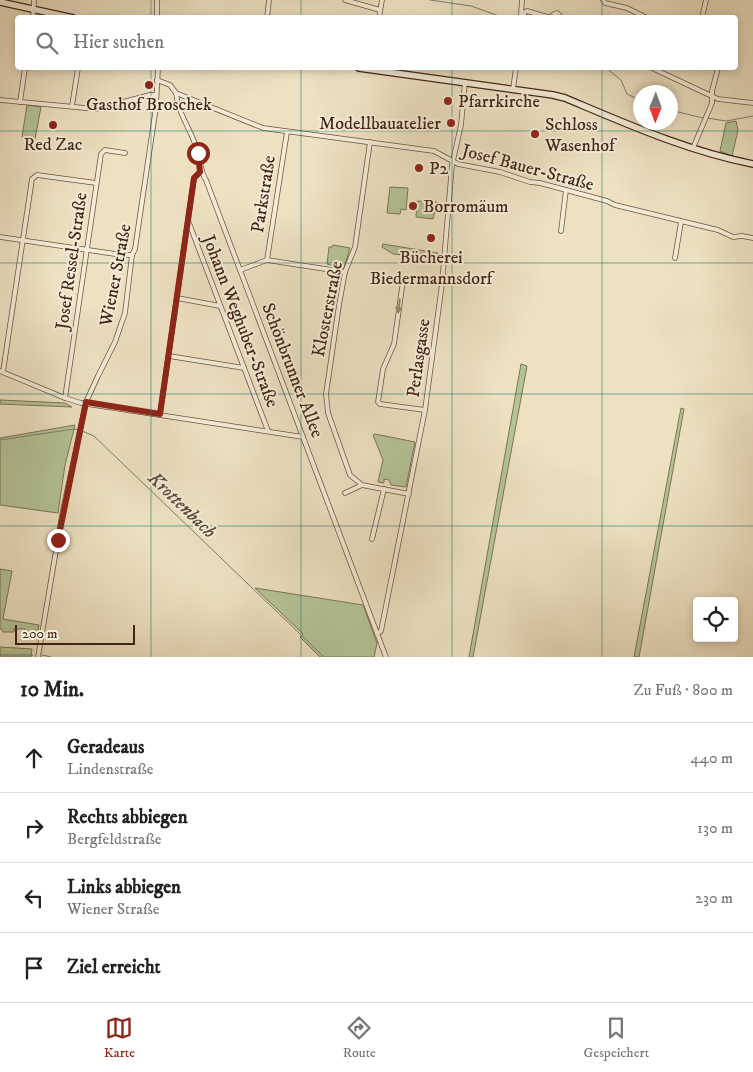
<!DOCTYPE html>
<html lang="de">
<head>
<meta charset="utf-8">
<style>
	body { margin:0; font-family:"IM FELL DW Pica",serif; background:#f6f6f6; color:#222 }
	.controls { position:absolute; right:15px; bottom:15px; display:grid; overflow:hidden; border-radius:5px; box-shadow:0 2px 8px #0003 }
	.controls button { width:45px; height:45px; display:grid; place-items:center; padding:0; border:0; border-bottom:1px solid #e0e0e0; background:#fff; color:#222; font:25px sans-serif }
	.compass { position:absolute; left:633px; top:85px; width:45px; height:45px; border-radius:50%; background:#fff; box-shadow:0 2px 8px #0003; rotate:181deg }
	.scale { position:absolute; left:15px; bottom:12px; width:120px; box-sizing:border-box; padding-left:5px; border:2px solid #432416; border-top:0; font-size:14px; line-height:18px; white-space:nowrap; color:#432416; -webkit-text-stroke:4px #f3ecd7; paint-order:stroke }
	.stop { position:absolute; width:15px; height:15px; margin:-11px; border:4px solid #8f2418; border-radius:50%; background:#fff }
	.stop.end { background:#8f2418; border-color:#fff; box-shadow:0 1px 5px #0008 }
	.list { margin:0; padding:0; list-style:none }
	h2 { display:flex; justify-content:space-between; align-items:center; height:65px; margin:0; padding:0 20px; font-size:21px }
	h2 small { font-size:16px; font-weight:400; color:#767676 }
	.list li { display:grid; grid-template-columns:32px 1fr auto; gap:15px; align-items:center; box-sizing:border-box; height:70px; padding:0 20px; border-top:1px solid #e0e0e0 }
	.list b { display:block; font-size:19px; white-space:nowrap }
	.list p { margin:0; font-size:16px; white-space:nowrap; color:#767676 }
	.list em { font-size:16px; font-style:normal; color:#767676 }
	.icon { flex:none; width:28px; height:28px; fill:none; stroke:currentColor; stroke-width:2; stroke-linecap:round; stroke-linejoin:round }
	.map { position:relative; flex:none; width:753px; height:657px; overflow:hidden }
	.search { position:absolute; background:#fff; box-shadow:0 2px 8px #0003; left:15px; right:15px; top:15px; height:55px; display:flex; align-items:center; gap:12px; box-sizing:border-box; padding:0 18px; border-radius:5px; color:#767676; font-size:19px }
	.sheet { height:345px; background:#fff }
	nav { display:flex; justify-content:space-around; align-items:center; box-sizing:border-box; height:70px; border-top:1px solid #e0e0e0; background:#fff; font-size:14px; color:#767676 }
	nav a { display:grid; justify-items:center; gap:2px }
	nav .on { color:#8f2418 }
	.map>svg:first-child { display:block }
</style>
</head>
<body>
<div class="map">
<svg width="753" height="657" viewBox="0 0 753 657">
	<rect width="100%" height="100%" fill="#ede1c2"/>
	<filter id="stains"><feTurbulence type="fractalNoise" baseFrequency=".004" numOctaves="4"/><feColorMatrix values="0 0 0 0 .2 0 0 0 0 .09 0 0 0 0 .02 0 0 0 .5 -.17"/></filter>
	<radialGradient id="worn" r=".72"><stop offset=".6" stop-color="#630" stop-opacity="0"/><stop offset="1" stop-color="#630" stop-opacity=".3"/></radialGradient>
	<g fill="#b4c497" stroke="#7c7456">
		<polygon points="27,105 41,107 35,139 22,137"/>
		<polygon points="736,121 738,130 732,156 720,151 726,123"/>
		<polygon points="390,187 408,188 406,210 401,209 400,214 387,213"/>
		<polygon points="417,201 437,202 433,219 416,217"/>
		<polygon points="383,244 438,253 436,259 393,254 382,247"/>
		<polygon points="333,245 350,248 344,268 327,264 329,247 332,247"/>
		<polygon points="521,364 527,366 473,657 469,657"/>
		<polygon points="0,400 65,403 72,407 0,404"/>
		<polygon points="681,408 684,409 639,657 634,657"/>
		<polygon points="75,425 65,465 58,513 0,505 0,438"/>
		<polygon points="375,434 415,442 406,487 391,485 389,480 384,479 384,483 378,482 383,460 373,435"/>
		<polygon points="0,569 12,571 3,619 39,625 37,636 25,634 25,629 14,629 14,632 3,632 2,629 0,629"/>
		<polygon points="255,588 363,605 377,643 374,657 320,657 300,637 303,634"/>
		<polygon points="0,647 32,649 31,657 0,657"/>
	</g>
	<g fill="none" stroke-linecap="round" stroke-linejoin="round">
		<g stroke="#778071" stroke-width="1">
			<polyline points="430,0 471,6 499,16"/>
			<polyline points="606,68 621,80 627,94 640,100"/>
			<polyline points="670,110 703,118"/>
			<polyline points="707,118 726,121 753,116"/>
			<polyline points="82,431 94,436 324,657"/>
			<polyline points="0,440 74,429 78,430"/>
			<polyline points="0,655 33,655"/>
			<polyline points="42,655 51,657"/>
		</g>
		<defs>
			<g id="street">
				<polyline points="157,0 157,18"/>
				<polyline points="345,0 380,10"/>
				<polyline points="603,0 605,3 627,8 647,18"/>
				<polyline points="521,15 522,0"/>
				<polyline points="522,17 525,12 527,11 551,18"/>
				<polyline points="33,18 34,0"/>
				<polyline points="267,18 269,0"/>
				<polyline points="379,18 382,0"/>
				<polyline points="551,18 554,14 557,13 562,18"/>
				<polyline points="702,18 706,0"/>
				<polyline points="652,68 718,99 753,103"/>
				<polyline points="157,80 170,85 176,93 263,128 434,151 458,164 500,172 530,182 540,183 607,201 615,205 718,230 733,237 742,236 753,238"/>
				<polyline points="513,89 516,68"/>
				<path d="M 176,93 C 178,115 193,132 198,153 C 201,163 200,171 206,180 L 386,657"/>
				<polyline points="0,100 96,109 150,95 156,95"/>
				<polyline points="20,102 25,68"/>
				<polyline points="72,106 78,68"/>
				<polyline points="370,142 355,247 345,272 339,305 326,394 328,413 350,475 362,485 409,494"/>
				<polyline points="693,148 712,103 712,91 718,68"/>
				<polyline points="189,223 268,431"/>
				<polyline points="561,231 566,190"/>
				<polyline points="0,237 122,255 132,255"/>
				<polyline points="675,258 681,222"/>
				<polyline points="267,260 287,132"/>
				<polyline points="240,270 267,260 345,272"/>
				<polyline points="177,298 220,306"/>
				<polyline points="169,356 244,368"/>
				<polyline points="0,371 65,398 81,403 303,437"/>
				<polyline points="3,372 32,179 37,175 96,183"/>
				<polyline points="65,398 101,154 105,150 125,153"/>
				<polyline points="425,410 380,404 378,402 383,369 394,344 403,281 407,278 442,284"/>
				<polyline points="160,414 194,178 200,172"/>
				<polyline points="345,493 362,485"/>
				<polyline points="372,539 384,489"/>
				<polyline points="377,634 381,631 425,410 442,284 452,165 461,125 465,82"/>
				<polyline points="38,657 62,515 86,402 98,376 115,342 125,313 132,255 135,249 156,107 158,68"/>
			</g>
			<g id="secondary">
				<polyline points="0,2 73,18"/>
				<path d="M 359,68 L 553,95 L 565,98 C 627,124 687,151 753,164"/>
			</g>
		</defs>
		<use href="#street" stroke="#6e5341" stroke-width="5.5"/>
		<use href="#secondary" stroke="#432416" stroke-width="8"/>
		<use href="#street" stroke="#f3ecd7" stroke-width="4"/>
		<use href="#secondary" stroke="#f3ecd7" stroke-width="5.5"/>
	</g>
	<defs><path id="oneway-solid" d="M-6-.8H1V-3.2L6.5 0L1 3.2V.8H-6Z" transform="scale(1.25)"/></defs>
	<use fill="#9b8876" href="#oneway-solid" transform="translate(399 306) rotate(97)"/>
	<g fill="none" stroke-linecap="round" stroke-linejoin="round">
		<polyline stroke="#8f2418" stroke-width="6" points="58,540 86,402 160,414 194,178 200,172 198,153"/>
	</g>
	<path fill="none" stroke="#0f766e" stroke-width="1" stroke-opacity="0.55" d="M 151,0 L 151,18M 301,0 L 301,18M 452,0 L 452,18M 602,0 L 602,18M 151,68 L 151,657M 301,68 L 301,657M 452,68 L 452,657M 602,68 L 602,657M 0,131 L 753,131M 0,263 L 753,263M 0,394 L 753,394M 0,526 L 753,526"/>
	<g fill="#8f2418" stroke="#f3ecd7" stroke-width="2">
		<circle cx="149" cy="85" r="5"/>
		<circle cx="448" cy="101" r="5"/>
		<circle cx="451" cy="123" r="5"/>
		<circle cx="53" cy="125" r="5"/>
		<circle cx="535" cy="134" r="5"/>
		<circle cx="419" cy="168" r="5"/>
		<circle cx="413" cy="206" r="5"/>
		<circle cx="431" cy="238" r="5"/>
	</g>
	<g text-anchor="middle" stroke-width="4" stroke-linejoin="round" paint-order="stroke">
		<g font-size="18" fill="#432416" stroke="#f3ecd7" text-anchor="start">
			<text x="458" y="107">Pfarrkirche</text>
			<text x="149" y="110" text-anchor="middle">Gasthof Broschek</text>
			<text x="441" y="129" text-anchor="end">Modellbauatelier</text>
			<text x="545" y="130">Schloss<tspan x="545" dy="21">Wasenhof</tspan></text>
			<text x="53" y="150" text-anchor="middle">Red Zac</text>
			<text x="429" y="174">P2</text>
			<text x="423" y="212">Borromäum</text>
			<text x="431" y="263" text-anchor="middle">Bücherei<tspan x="431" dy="21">Biedermannsdorf</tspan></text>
		</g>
		<g font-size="18" fill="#432416" stroke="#f3ecd7">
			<text transform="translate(528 167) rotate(15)" y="6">Josef Bauer-Straße</text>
			<text transform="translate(263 194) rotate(-81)" y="6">Parkstraße</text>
			<text transform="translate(71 261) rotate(-82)" y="6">Josef Ressel-Straße</text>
			<text transform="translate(115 275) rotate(-79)" y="6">Wiener Straße</text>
			<text transform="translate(327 309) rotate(-79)" y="6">Klosterstraße</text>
			<text transform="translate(241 321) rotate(69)" y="6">Johann Weghuber-Straße</text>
			<text transform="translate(418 358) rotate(-82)" y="6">Perlasgasse</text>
			<text transform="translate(293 370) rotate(69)" y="6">Schönbrunner Allee</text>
		</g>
		<g font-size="19" font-style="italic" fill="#594a3c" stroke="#f3ecd7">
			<text transform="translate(183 504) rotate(44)" y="7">Krottenbach</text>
		</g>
	</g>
	<rect width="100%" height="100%" filter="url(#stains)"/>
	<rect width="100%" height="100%" fill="url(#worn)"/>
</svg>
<div class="controls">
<button><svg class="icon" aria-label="locate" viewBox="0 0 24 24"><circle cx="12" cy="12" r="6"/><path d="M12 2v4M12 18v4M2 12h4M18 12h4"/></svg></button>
</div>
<svg class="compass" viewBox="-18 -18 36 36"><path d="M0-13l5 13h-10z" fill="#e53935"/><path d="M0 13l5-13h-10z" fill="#767676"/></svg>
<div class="scale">200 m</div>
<div class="stop" style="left:198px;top:153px"></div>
<div class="stop end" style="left:58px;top:540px"></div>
<div class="search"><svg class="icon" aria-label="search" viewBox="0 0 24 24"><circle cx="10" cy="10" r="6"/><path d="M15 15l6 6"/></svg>Hier suchen</div>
</div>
<section class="sheet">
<h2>10 Min.<small>Zu Fuß · 800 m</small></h2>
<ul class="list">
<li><svg class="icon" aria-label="ahead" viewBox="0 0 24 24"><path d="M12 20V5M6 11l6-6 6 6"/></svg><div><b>Geradeaus</b><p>Lindenstraße</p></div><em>440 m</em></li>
<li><svg class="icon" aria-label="right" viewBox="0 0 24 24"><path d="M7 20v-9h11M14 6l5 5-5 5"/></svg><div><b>Rechts abbiegen</b><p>Bergfeldstraße</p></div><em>130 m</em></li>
<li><svg class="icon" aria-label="left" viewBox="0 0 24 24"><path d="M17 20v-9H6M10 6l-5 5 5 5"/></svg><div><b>Links abbiegen</b><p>Wiener Straße</p></div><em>230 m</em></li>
<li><svg class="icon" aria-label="arrive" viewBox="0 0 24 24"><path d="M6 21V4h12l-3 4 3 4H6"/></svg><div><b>Ziel erreicht</b></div></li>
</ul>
</section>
<nav>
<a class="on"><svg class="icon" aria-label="map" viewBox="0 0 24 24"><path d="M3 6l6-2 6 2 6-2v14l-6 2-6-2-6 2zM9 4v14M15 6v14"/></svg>Karte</a>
<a><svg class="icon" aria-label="directions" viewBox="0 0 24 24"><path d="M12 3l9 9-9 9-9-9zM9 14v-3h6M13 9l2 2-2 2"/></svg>Route</a>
<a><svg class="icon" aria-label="saved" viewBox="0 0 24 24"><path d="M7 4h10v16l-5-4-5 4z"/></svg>Gespeichert</a>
</nav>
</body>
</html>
